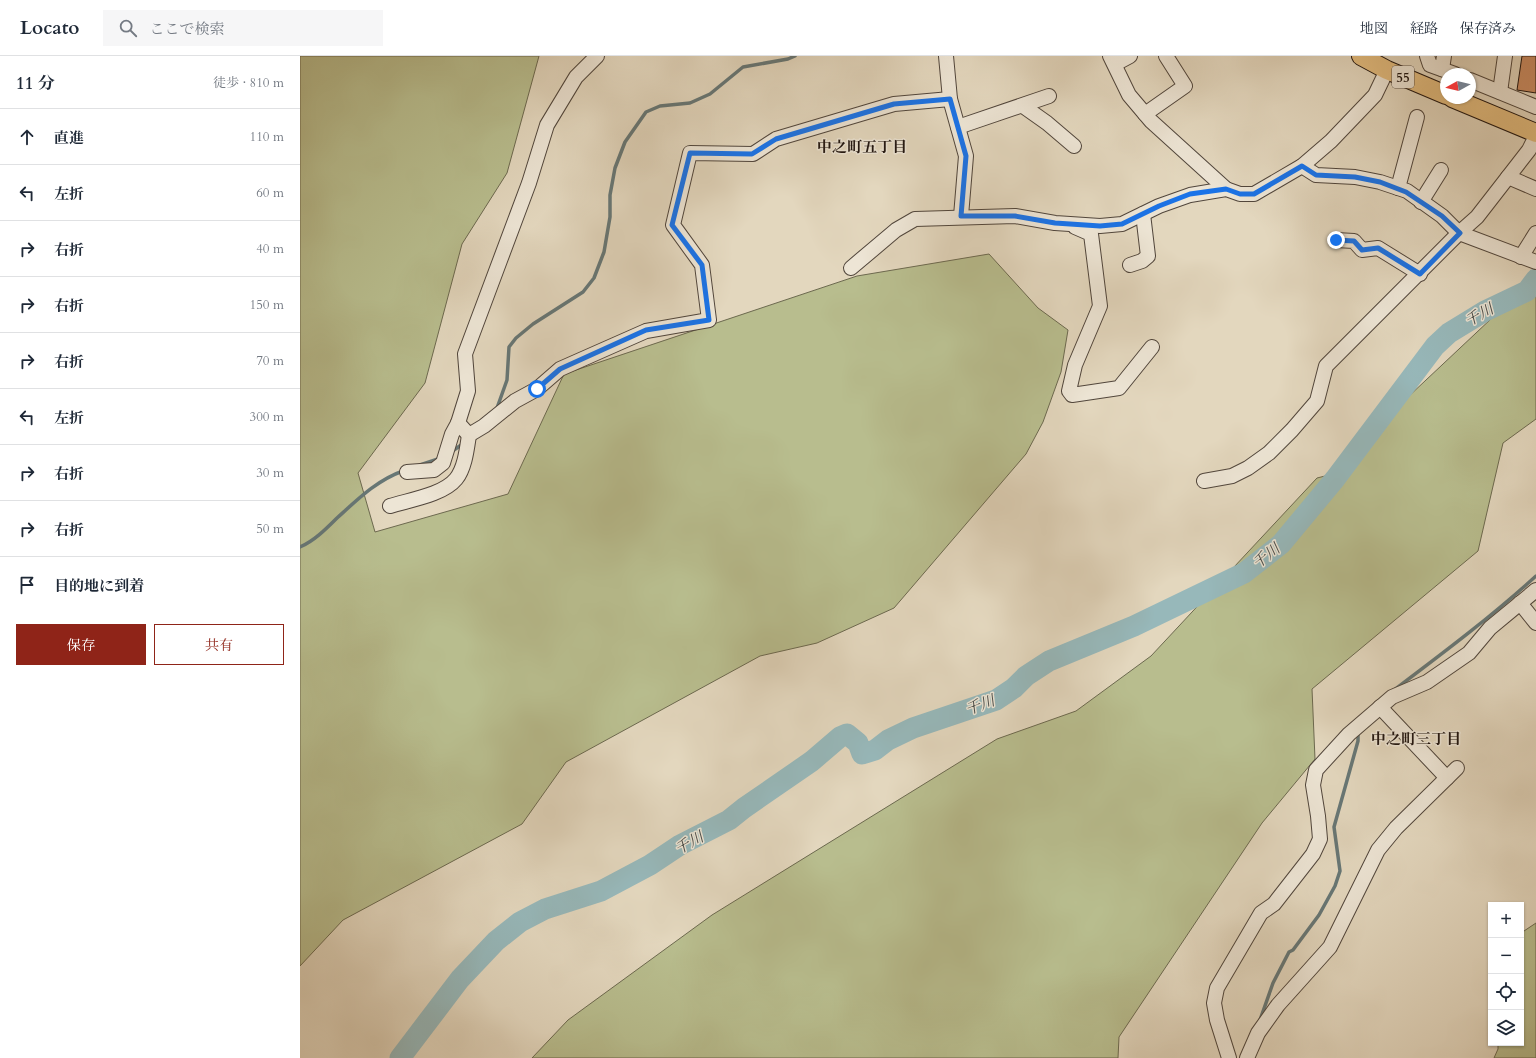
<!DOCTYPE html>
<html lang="ja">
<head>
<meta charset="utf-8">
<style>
	body { margin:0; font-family:Cardo,"Noto Serif JP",serif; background:#f6f6f7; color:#1f2937 }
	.controls { position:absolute; right:12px; bottom:12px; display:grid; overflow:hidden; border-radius:0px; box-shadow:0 1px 3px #0004 }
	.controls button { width:36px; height:36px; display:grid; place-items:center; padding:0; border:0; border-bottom:1px solid #e0e1e3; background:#fff; color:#1f2937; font:20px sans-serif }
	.compass { position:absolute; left:1140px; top:12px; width:36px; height:36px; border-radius:50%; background:#fff; box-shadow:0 1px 3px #0004; rotate:262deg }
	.stop { position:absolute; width:12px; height:12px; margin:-9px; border:3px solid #1a73e8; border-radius:50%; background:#fff }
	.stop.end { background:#1a73e8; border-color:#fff; box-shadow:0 1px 4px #0008 }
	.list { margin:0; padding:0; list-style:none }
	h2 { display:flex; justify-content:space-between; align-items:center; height:52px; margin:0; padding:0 16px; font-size:17px }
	h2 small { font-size:13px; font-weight:400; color:#747a83 }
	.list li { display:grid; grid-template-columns:26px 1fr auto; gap:12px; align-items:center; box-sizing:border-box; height:56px; padding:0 16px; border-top:1px solid #e0e1e3 }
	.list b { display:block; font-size:15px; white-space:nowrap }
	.list em { font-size:13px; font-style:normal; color:#747a83 }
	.actions { display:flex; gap:8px; padding:12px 16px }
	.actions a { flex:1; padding:9px 0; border:1px solid #8f2418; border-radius:0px; text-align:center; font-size:14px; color:#8f2418 }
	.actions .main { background:#8f2418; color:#fff }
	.icon { flex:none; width:22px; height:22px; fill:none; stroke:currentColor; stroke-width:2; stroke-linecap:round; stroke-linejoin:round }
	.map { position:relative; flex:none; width:1236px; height:1002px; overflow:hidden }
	header { display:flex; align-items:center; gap:24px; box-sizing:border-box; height:56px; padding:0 20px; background:#fff; border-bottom:1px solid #e0e1e3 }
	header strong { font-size:19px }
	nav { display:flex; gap:22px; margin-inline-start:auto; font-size:14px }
	.search { width:280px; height:36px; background:#f6f6f7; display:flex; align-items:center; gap:10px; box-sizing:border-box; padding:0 14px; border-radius:0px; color:#747a83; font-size:15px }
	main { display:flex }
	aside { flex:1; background:#fff }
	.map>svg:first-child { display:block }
</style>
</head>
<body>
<header>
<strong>Locato</strong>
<div class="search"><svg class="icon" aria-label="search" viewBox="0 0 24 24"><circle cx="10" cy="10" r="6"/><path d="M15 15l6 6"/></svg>ここで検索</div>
<nav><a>地図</a><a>経路</a><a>保存済み</a></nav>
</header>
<main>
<aside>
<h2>11 分<small>徒歩 · 810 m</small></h2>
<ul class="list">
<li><svg class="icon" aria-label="ahead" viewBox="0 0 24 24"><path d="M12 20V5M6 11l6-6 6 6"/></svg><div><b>直進</b></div><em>110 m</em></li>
<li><svg class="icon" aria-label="left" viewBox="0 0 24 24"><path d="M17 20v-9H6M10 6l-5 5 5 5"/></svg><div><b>左折</b></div><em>60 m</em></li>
<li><svg class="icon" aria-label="right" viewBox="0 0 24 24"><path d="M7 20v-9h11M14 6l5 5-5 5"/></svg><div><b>右折</b></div><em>40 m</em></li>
<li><svg class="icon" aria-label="right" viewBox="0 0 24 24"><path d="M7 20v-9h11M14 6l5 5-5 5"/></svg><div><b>右折</b></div><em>150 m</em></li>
<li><svg class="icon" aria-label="right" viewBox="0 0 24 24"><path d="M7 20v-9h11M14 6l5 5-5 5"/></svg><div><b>右折</b></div><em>70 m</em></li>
<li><svg class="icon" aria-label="left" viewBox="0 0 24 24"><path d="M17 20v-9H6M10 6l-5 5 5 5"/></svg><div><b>左折</b></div><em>300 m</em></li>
<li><svg class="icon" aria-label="right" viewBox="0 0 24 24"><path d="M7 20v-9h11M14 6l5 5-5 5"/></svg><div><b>右折</b></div><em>30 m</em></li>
<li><svg class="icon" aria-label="right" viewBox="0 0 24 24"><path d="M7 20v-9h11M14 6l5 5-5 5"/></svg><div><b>右折</b></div><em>50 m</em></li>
<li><svg class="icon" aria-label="arrive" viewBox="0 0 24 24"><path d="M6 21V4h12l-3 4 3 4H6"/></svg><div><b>目的地に到着</b></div></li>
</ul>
<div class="actions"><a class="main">保存</a><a>共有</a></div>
</aside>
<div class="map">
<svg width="1236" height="1002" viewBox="0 0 1236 1002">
	<rect width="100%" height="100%" fill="#e3d7be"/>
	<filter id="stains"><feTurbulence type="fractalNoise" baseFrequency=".005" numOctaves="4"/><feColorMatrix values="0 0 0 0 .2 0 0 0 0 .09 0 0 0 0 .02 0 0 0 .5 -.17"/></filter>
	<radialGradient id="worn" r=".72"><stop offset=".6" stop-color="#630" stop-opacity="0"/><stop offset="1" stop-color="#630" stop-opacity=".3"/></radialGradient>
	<g fill="#b8bd8e" stroke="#6c694f">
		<polygon points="0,0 239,0 207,117 162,188 125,327 58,417 75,476 208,438 264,318 557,220 689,198 738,252 768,274 761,316 743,366 726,398 594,552 517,587 460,600 266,706 222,768 43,864 0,910"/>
		<polygon points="1226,230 1236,232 1236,363 1203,387 1178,495 1012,633 1015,703 962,767 819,981 818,1002 232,1002 268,964 412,859 697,683 776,655 851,600 1017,422 1045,415 1109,340"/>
		<polygon points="1236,867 1236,1002 1194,1002 1198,993 1198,987 1221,987 1221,877"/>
	</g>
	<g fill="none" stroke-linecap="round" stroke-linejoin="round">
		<g stroke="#677776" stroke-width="3.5">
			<polyline points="197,352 207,324 209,291 216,282 233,268 283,236 294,222 304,196 310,161 310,139 315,112 325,86 346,56 360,50 390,47 410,38 443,11 488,3 495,0"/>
			<polyline points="151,396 164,387"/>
			<polyline points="120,409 141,402"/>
			<path d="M 0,491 C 14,485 26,473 37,462 C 57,444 77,424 103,415"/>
			<path d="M 1094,634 C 1143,597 1191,561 1236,520"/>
			<polyline points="960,964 973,927 989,896 993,894 1019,859 1035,830 1040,815 1034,771 1058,685 1058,676"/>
		</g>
		<polyline stroke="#97b8ba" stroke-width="21" points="100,1002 160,923 196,885 220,866 245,853 301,835 350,809 380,789 429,764 444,752 512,705 540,681 547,678 558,687 562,698 575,694 588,684 613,672 696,644 714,632 726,620 749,605 834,570 944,517 981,488 1035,423 1135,290 1149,277 1185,255 1227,235 1236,223"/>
	</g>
	<polygon fill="#cc8e65" stroke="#201510" points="1222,0 1236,0 1236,37 1217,34"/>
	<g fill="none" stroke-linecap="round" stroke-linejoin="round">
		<defs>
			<g id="minor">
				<polyline points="646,0 650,43 666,100 661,160"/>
				<polyline points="810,0 829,39 851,65 926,133"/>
				<polyline points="1127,0 1130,9 1155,18"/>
				<polyline points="815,8 830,0"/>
				<polyline points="1142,13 1144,0"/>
				<polyline points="1170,24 1236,51"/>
				<polyline points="1200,36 1205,0"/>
				<polyline points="723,50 747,67 774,90"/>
				<polyline points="845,58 885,30 866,0"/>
				<polyline points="658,71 749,40"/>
				<polyline points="1002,110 1016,119 1055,121 1080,126 1107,135 1142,160 1159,177 1236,206"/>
				<polyline points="1208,121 1236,133"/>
				<polyline points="1098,132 1117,61"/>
				<polyline points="1121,146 1141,114"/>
				<polyline points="775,171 791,178 800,250 775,309 769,335 772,339 819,332 852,291"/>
				<polyline points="1036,184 1054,185 1062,194 1078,192 1120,218"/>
				<polyline points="1221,201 1236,177"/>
				<polyline points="830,209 842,205 848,200 843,158"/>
				<polyline points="551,212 596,174 615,163 715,160 755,167 800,170 822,168 859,150 890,139 926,133 940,138 954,138 1002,110 1031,85 1075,39 1087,14"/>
				<polyline points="158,367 169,379 184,370 215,345 237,333 260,313 346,275 409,264 402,209 373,169 390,97 453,98 476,83 594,48 650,43"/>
				<polyline points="107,416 134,414 143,407 152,378 158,367 168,335 165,298 229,127 247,69 276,21 297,0"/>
				<polyline points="904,425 932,420 948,412 969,397 992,374 1017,345 1026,310 1159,177 1177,161 1229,94 1236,80"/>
				<path d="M 90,450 C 109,444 143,439 156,423 C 165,412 167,392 169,379"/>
				<polyline points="1220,547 1236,567"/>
				<polyline points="1080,651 1147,722"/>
				<polyline points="929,1002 917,964 914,947 917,932 961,857 974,848 1013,798 1020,783 1018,760 1013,729 1016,714 1049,678 1092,641 1127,626 1169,597 1190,572 1236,534"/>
				<polyline points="947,1002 958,977 978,949 1030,891 1078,794 1096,772 1157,712"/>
			</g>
			<g id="major">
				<polyline points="1061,0 1087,14 1146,39"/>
				<polyline points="1152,42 1236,77"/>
			</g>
		</defs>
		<use href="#minor" stroke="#51463c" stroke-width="16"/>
		<use href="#major" stroke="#201510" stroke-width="20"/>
		<use href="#minor" stroke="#ede5d5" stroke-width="14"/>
		<use href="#major" stroke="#e2bc7f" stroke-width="18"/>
	</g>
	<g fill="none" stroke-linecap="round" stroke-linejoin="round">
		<polyline stroke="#1a73e8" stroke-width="5" points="237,333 260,313 346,274 409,264 402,209 372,169 390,97 452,98 476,83 594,48 650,43 666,100 661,160 715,160 755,167 800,170 822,168 859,150 890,138 926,133 940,138 954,138 1002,110 1016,119 1055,121 1080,126 1106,136 1142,160 1160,177 1120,218 1078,192 1062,194 1054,185 1036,184"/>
	</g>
	<g text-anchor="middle" stroke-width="3" stroke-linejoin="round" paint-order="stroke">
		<rect fill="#ede5d5" stroke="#5e534b" stroke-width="1" x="1092" y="10" width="22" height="22" rx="3"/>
		<g font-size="13" font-weight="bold" fill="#201510">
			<text x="1103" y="26">55</text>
		</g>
		<g font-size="15" font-weight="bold" fill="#201510" stroke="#ede5d5">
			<text x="562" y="96">中之町五丁目</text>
			<text x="1116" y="688">中之町三丁目</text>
		</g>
		<g font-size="15" font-style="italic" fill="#4a4e4c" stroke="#ede5d5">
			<text transform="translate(1179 259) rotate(-29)" y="5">千川</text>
			<text transform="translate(966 500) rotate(-39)" y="5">千川</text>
			<text transform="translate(680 649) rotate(-21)" y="5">千川</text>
			<text transform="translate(389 787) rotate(-29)" y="5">千川</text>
		</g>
	</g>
	<rect width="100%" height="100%" filter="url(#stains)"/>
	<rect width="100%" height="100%" fill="url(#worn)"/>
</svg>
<div class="controls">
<button>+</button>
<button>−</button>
<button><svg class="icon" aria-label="locate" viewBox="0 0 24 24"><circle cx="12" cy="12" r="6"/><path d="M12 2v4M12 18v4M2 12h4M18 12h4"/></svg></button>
<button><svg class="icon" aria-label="layers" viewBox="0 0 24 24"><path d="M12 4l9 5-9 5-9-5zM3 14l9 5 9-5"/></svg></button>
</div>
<svg class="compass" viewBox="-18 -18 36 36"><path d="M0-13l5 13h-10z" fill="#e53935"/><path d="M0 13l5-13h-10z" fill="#747a83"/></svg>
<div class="stop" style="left:237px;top:333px"></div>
<div class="stop end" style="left:1036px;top:184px"></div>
</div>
</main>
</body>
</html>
